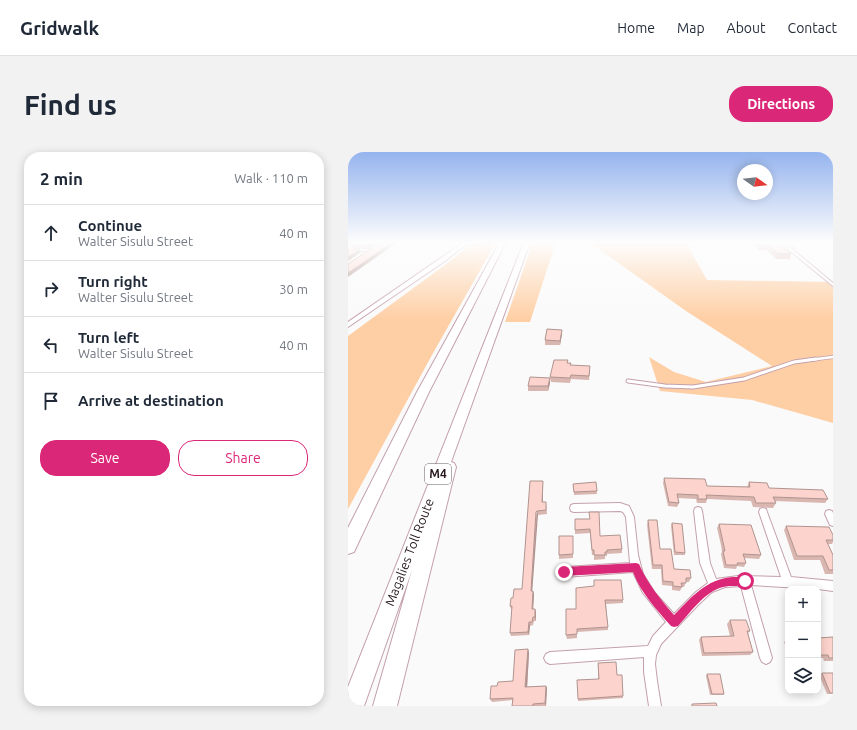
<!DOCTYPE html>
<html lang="en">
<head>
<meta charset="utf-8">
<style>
	body { margin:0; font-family:Ubuntu,sans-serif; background:#f2f2f3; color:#1f2937 }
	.controls { position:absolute; right:12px; bottom:12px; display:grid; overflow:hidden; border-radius:8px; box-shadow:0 2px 10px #0003 }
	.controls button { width:36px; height:36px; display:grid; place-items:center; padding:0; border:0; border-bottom:1px solid #e0e1e3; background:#fff; color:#1f2937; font:20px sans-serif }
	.compass { position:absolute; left:389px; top:12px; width:36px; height:36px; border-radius:50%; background:#fff; box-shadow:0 2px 10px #0003; rotate:104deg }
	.stop { position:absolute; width:12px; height:12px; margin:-9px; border:3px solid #db2777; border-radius:50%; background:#fff }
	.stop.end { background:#db2777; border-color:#fff; box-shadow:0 1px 4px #0008 }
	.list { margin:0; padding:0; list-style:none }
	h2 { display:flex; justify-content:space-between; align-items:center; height:52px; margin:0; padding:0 16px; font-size:17px }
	h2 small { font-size:13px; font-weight:400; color:#747a83 }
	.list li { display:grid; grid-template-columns:26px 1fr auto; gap:12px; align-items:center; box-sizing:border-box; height:56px; padding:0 16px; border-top:1px solid #e0e1e3 }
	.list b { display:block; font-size:15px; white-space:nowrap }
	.list p { margin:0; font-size:13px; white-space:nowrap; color:#747a83 }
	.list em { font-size:13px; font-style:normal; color:#747a83 }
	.actions { display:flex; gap:8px; padding:12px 16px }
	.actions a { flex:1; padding:9px 0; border:1px solid #db2777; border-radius:16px; text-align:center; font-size:14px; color:#db2777 }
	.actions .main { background:#db2777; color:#fff }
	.icon { flex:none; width:22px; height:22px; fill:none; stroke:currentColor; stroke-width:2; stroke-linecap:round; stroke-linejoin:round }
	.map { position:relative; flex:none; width:485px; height:554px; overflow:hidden; border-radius:16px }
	header { display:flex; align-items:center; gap:24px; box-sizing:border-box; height:56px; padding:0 20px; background:#fff; border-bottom:1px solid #e0e1e3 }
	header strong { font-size:19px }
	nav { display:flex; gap:22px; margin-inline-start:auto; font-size:14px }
	.intro { display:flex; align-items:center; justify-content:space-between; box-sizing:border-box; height:96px; padding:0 24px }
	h1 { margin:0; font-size:28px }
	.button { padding:10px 18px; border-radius:16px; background:#db2777; color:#fff; font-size:14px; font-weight:700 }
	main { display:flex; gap:24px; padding:0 24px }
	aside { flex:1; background:#fff; border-radius:16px; box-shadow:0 2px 10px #0003 }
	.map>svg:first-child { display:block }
</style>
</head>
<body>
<header>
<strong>Gridwalk</strong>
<nav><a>Home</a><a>Map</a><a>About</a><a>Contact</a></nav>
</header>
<div class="intro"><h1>Find us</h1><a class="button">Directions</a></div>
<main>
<aside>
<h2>2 min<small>Walk · 110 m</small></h2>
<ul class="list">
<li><svg class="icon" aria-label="ahead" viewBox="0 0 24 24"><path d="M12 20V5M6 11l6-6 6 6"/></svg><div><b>Continue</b><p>Walter Sisulu Street</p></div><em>40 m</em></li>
<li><svg class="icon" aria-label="right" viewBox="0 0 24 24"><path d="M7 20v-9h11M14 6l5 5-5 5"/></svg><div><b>Turn right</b><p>Walter Sisulu Street</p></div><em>30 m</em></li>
<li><svg class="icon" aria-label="left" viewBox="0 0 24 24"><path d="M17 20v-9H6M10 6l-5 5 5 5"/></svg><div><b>Turn left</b><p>Walter Sisulu Street</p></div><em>40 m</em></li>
<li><svg class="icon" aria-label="arrive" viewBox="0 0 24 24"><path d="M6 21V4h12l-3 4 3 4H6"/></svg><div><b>Arrive at destination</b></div></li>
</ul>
<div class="actions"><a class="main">Save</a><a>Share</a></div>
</aside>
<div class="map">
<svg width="485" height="554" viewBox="0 0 485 554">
	<rect width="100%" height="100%" fill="#fafafa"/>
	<g fill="#fecfa5">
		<polygon points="126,90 148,90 84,203 0,357 0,184 97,113"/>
		<polygon points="185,90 208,90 182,170 157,170"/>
		<polygon points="241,90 338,91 359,128 485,130 485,271 404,248 312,239 301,205 326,220 358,230 424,214 338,159"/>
	</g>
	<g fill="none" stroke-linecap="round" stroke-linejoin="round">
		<defs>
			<polyline id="lane-far1" points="461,208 485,205"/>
			<polyline id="lane" points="280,229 317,234 345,235 396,227 446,210 468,207"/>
			<g id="street">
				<polygon points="435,90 439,90 447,95 444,96"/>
				<polygon points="441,96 443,96 485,131 485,134 441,98"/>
				<polygon points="6,97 21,97 23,98 21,99 7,99"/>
				<polygon points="272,351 281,354 286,365 290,403 295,422 307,441 326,462 348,440 360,431 352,411 346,359 347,356 350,355 353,356 354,359 362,411 368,427 390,424 433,425 411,360 412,357 415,356 418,357 419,360 443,425 485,429 485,439 470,437 403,433 424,506 422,510 418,512 414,510 412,506 393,434 377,435 364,440 351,452 313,492 308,503 307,512 309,529 313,554 301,554 296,520 296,505 202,512 198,510 196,506 198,502 202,500 300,494 305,484 318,470 295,441 285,420 216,425 213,423 211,420 213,417 216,415 282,411 278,365 275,360 272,359 226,360 223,359 222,356 223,353 226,352"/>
				<polygon points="481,358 484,359 485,361 485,374 482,373 477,362 478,359"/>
			</g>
			<polygon id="secondary" points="116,90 121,90 97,109 0,175 0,170"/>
			<g id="highway">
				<polygon points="152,90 158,90 81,240 6,400 0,402 0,376 69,240"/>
				<polygon points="176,90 182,90 103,310 106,311 108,315 49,554 25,554 64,418 16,554 0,554 0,535"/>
			</g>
		</defs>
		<use href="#lane-far1" stroke="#c4a0ad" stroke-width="4"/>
		<use href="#lane" stroke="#c4a0ad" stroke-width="5"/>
		<use href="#street" stroke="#c4a0ad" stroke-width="2"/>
		<use href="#secondary" stroke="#c4a0ad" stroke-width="2"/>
		<use href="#highway" stroke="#c4a0ad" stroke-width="2"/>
		<use href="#lane-far1" stroke="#fff" stroke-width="2.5"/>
		<use href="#lane" stroke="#fff" stroke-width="3"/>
		<use href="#street" fill="#fff" fill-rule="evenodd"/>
		<use href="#secondary" fill="#fff" fill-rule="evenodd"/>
		<use href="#highway" fill="#fff" fill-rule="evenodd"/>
	</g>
	<g fill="#d9b6b0">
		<polygon points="0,90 30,90 21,96 5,96 6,98 13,100 0,109"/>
		<polygon points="404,90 427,90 443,102 442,107 428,107 419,98 411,98"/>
		<polygon points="214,182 212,193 197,193 197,188"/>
		<polygon points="220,211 223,213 242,219 241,228 223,227 222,231 203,230 202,225"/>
		<polygon points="202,226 202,231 200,239 180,239 180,234"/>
		<polygon points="316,326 359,334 399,335 401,330 421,336 480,347 477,351 427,349 428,351 425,356 405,355 403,349 359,347 358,351 349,351 348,347 330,346 331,351 329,355 320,354 315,331"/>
		<polygon points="195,329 195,350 198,350 199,362 190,363 189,365 184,439 185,439 186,442 185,457 187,457 188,460 188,469 186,469 185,473 182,474 181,483 163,484 162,481 164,457 163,457 162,454 165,446 174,437"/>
		<polygon points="248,330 249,342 226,343 225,332"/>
		<polygon points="227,367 241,367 252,384 274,397 274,401 259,402 259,404 257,404 257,407 246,408 246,403 244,403 242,381 227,382"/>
		<polygon points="300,368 312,397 326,417 343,426 341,430 338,430 336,435 334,435 332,439 324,438 324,434 314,433 313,417 304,417 299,373"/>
		<polygon points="324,371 337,401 337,403 326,403 323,374"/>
		<polygon points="371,372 413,403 411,407 396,406 398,411 396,415 389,414 388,417 376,416 373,402 374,400 373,393 369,376"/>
		<polygon points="438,374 485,383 485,390 484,392 480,392 485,403 485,422 477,422 472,408 446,408 436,378"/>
		<polygon points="225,384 225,406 211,407 211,403"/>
		<polygon points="228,436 275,448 275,451 258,452 260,475 260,478 229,480 229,486 219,487 218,483 228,457"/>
		<polygon points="382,468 402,479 400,481 405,500 402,503 354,504 351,488 353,485 382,484 379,472"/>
		<polygon points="485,485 485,509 476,509 475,506 470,506 470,486"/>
		<polygon points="440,487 440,501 436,490"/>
		<polygon points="180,497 181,501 179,535 198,534 199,536 198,554 164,554 164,548 144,550 142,547 149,534 165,529"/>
		<polygon points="250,511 269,523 275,544 275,546 230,549 230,547 250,527"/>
		<polygon points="474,521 485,521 485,542 479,542 471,523"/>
		<polygon points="359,522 376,542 375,543 362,543 358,524"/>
	</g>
	<g fill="#b09490">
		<polygon points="24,90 30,90 21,96 19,93"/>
		<polygon points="45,90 50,90 0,125 0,121"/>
		<polygon points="12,98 13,100 0,109 0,105"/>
		<polygon points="214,178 214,182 212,193 212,189"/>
		<polygon points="202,226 202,231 200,239 200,234"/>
		<polygon points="195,329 195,355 194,350"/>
		<polygon points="189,359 190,363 184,442 183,439"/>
		<polygon points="185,439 186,442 185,460 184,457"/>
		<polygon points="187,457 188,460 188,469 187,465"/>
		<polygon points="181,470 182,474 181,483 180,480"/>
		<polygon points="180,497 181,501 179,538 177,535"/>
		<polygon points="198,534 199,536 198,554 197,551"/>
	</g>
	<g fill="#fcd4cd" stroke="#b09490">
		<polygon points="0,90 24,90 19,93 4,93 6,98 12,98 0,105"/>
		<polygon points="33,90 45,90 0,121 0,112"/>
		<polygon points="409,90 427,90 429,91 431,91 443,102 430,102 420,93 412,93"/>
		<polygon points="199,177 214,178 212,189 197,188"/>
		<polygon points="206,208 220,208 219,211 223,211 222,213 242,214 241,224 223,223 222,226 202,225"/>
		<polygon points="182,225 202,226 200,234 180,234"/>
		<polygon points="316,326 357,327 359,334 402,335 401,330 419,331 421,336 475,338 480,347 425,345 428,351 408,351 406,345 358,343 359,347 350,347 350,343 329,342 331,351 321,350"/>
		<polygon points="182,329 195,329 194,350 198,350 198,358 189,359 188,360 183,439 185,439 184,457 187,457 187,465 185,465 184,470 181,470 180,480 162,481 164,454 162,454 163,446 165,446 166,437 174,437"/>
		<polygon points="248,330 249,339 226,340 225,332"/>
		<polygon points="241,360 251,360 252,384 272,383 274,397 259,398 259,400 257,400 257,403 246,403 246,398 244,398 242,377 227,378 227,367 242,367"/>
		<polygon points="300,368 309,368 312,397 323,397 326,417 342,418 343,426 338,426 338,431 333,431 334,435 325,434 325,430 315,429 314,413 305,413"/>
		<polygon points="324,371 334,372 337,401 327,400"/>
		<polygon points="371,372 403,373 413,403 395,402 398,411 389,411 390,413 378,413 375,399 377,399"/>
		<polygon points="438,374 481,375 485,383 485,388 478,388 485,403 485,418 481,418 475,404 449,404"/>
		<polygon points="211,384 225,384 225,402 211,403"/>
		<polygon points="246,428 273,428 275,448 257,448 260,475 229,477 229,482 218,483 218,457 228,457 228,436 246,434"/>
		<polygon points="382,468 398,468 402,479 399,479 405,500 356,501 353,485 386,484"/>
		<polygon points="485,485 485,506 481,506 480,503 470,503 470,486"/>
		<polygon points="180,497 177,535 198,534 197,551 185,552 185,554 164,554 165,546 142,547 143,534 149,534 150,530 165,529 167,498"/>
		<polygon points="268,510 269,523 274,523 275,544 230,547 229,528 251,527 250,511"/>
		<polygon points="474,521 485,521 485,541 482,541"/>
		<polygon points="359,522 372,522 376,542 364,542"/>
		<polygon points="368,551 369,554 344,554 344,552"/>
	</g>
	<linearGradient id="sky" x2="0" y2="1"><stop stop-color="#95b4ee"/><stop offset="0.54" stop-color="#fdfdfd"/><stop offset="1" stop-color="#fdfdfd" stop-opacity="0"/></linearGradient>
	<rect width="485" height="167" fill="url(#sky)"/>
	<path fill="#db2777" d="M 288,411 L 291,412 C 300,432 312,447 326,463 C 344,445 358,427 385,425 C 390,425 395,424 400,426 L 401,429 L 400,432 C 392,435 383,433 375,435 C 356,440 343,460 330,474 L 326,475 L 323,474 C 308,457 293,441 285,420 L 216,424 L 213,423 L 212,420 L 213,416 L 216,415 Z"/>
	<g text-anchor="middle" stroke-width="3" stroke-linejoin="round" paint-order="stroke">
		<rect fill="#fff" stroke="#675d61" stroke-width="1" x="77" y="312" width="26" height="20" rx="3"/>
		<g font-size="12" font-weight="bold" fill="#26181d">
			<text x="90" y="326">M4</text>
		</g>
		<g font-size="13" fill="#26181d" stroke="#fff">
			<text transform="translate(61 400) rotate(-69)" y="5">Magalies Toll Route</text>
		</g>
	</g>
</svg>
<div class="controls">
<button>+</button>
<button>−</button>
<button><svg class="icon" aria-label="layers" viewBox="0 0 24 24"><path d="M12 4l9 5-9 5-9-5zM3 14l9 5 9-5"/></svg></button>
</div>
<svg class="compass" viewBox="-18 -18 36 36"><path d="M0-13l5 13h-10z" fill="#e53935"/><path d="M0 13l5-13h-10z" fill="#747a83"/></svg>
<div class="stop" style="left:397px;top:429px"></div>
<div class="stop end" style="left:216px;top:420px"></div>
</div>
</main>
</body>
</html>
